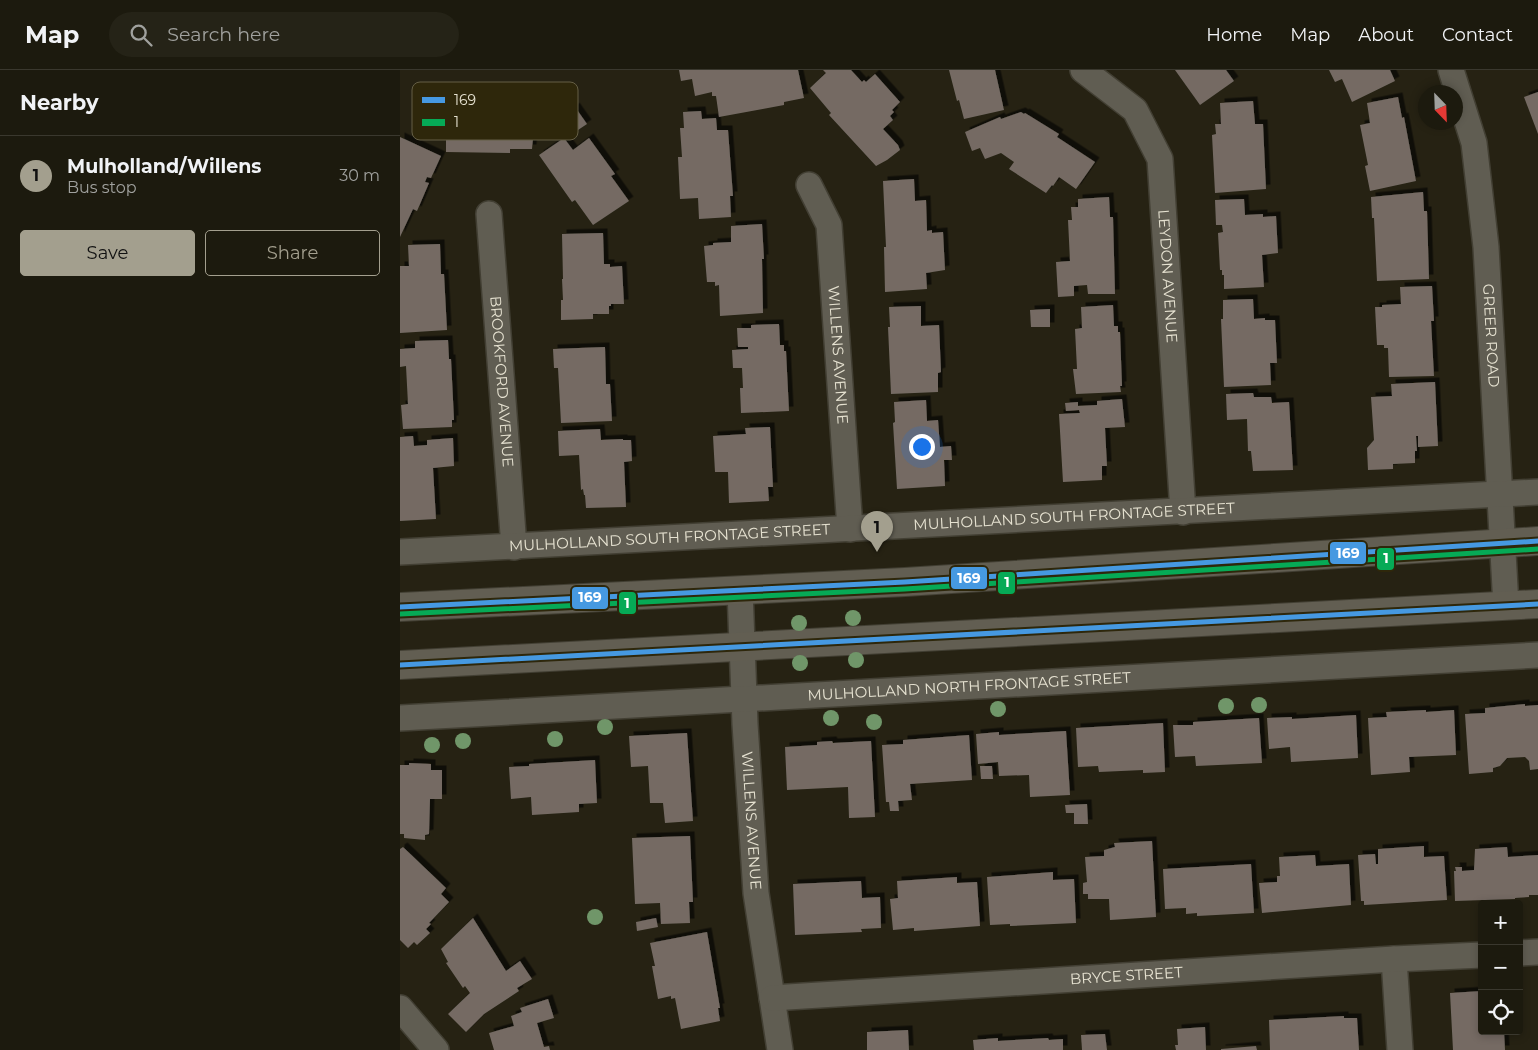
<!DOCTYPE html>
<html lang="en">
<head>
<meta charset="utf-8">
<style>
	body { margin:0; font-family:Montserrat,sans-serif; background:#252317; color:#f1f3f6 }
	.controls { position:absolute; right:15px; bottom:15px; display:grid; overflow:hidden; border-radius:5px; box-shadow:0 2px 8px #0003 }
	.controls button { width:45px; height:45px; display:grid; place-items:center; padding:0; border:0; border-bottom:1px solid #3a382e; background:#1c1a0e; color:#f1f3f6; font:25px sans-serif }
	.compass { position:absolute; left:1018px; top:15px; width:45px; height:45px; border-radius:50%; background:#1c1a0e; box-shadow:0 2px 8px #0003; rotate:157deg }
	.you { position:absolute; left:521px; top:376px; width:18px; height:18px; margin:-12px; border:4px solid #fff; border-radius:50%; background:#1a73e8; box-shadow:0 0 0 8px #1a73e833 }
	.badge { display:grid; place-items:center; width:32px; height:32px; border-radius:50%; background:#a39f8e; color:#111; font-size:16px; font-weight:700 }
	.pin { position:absolute; translate:-50% -41px; filter:drop-shadow(0 1px 2px #0008) }
	.pin::after { content:''; position:absolute; top:26px; width:18px; height:15px; background:inherit; clip-path:polygon(0 0,100% 0,50% 100%) }
	.list { margin:0; padding:0; list-style:none }
	h2 { display:flex; justify-content:space-between; align-items:center; height:65px; margin:0; padding:0 20px; font-size:21px }
	h2 small { font-size:16px; font-weight:400; color:#a0a19e }
	.list li { display:grid; grid-template-columns:32px 1fr auto; gap:15px; align-items:center; box-sizing:border-box; height:80px; padding:0 20px; border-top:1px solid #3a382e }
	.list b { display:block; font-size:19px; white-space:nowrap }
	.list p { margin:0; font-size:16px; white-space:nowrap; color:#a0a19e }
	.list em { font-size:16px; font-style:normal; color:#a0a19e }
	.actions { display:flex; gap:10px; padding:15px 20px }
	.actions a { flex:1; padding:11px 0; border:1px solid #a39f8e; border-radius:5px; text-align:center; font-size:18px; color:#a39f8e }
	.actions .main { background:#a39f8e; color:#111 }
	.icon { flex:none; width:28px; height:28px; fill:none; stroke:currentColor; stroke-width:2; stroke-linecap:round; stroke-linejoin:round }
	.map { position:relative; flex:none; width:1138px; height:980px; overflow:hidden }
	header { display:flex; align-items:center; gap:30px; box-sizing:border-box; height:70px; padding:0 25px; background:#1c1a0e; border-bottom:1px solid #3a382e }
	header strong { font-size:24px }
	nav { display:flex; gap:28px; margin-inline-start:auto; font-size:18px }
	.search { width:350px; height:45px; background:#252317; display:flex; align-items:center; gap:12px; box-sizing:border-box; padding:0 18px; border-radius:28px; color:#a0a19e; font-size:19px }
	main { display:flex }
	aside { flex:1; background:#1c1a0e }
	.map>svg:first-child { display:block }
</style>
</head>
<body>
<header>
<strong>Map</strong>
<div class="search"><svg class="icon" aria-label="search" viewBox="0 0 24 24"><circle cx="10" cy="10" r="6"/><path d="M15 15l6 6"/></svg>Search here</div>
<nav><a>Home</a><a>Map</a><a>About</a><a>Contact</a></nav>
</header>
<main>
<aside>
<h2>Nearby<small></small></h2>
<ul class="list">
<li><span class="badge">1</span><div><b>Mulholland/Willens</b><p>Bus stop</p></div><em>30 m</em></li>
</ul>
<div class="actions"><a class="main">Save</a><a>Share</a></div>
</aside>
<div class="map">
<svg width="1138" height="980" viewBox="0 0 1138 980">
	<defs>
		<filter id="shadow"><feDropShadow dx="4.5" dy="-4.5" stdDeviation="0" flood-color="#0009"/></filter>
	</defs>
	<rect width="100%" height="100%" fill="#262213"/>
	<g fill="#746b64" filter="url(#shadow)">
		<polygon points="279,0 398,0 404,28 384,32 384,35 319,47 316,26 312,26 312,22 295,26 292,9 281,11"/>
		<polygon points="423,0 451,0 462,12 464,10 466,12 475,4 500,32 492,40 494,42 490,46 493,50 483,59 498,75 500,80 487,90 476,96 429,45 431,43 410,18 426,3"/>
		<polygon points="549,0 595,0 604,40 564,49 559,30 557,31"/>
		<polygon points="775,0 826,0 834,11 800,35"/>
		<polygon points="929,0 990,0 995,11 952,32 942,9 935,12"/>
		<polygon points="28,20 50,20 50,36 71,35 71,29 110,28 110,38 145,38 145,68 133,68 132,79 110,79 110,83 46,82 46,59 29,59"/>
		<polygon points="1138,22 1138,64 1124,27"/>
		<polygon points="998,27 1002,48 1004,47 1016,111 970,121 965,96 968,95 960,55 970,53 967,33"/>
		<polygon points="853,31 855,54 863,54 866,119 815,123 812,65 816,64 815,54 821,54 820,33"/>
		<polygon points="175,37 187,54 166,68 158,57"/>
		<polygon points="301,41 302,49 316,48 317,60 328,60 333,126 330,126 331,147 299,149 298,128 280,129 278,87 282,87 280,58 284,58 283,42"/>
		<polygon points="621,42 624,44 625,43 659,64 657,67 695,92 676,119 659,107 653,116 652,115 646,123 609,99 614,92 601,83 585,89 580,78 572,81 565,62 600,47 601,49"/>
		<polygon points="0,67 41,86 31,108 27,107 25,112 29,113 17,141 13,139 0,167"/>
		<polygon points="164,68 173,80 189,68 215,104 211,106 229,131 193,155 175,130 172,132 139,85"/>
		<polygon points="514,109 515,131 526,130 527,161 532,160 532,163 543,162 545,200 526,203 527,219 485,222 484,177 486,177 483,111"/>
		<polygon points="1023,122 1024,141 1027,141 1029,209 977,211 974,148 972,148 971,127"/>
		<polygon points="709,127 710,147 713,147 715,224 688,224 687,215 674,216 674,226 658,227 656,192 670,191 668,150 672,150 671,137 678,137 678,129"/>
		<polygon points="844,129 845,145 863,144 863,147 876,146 878,183 862,185 864,217 824,219 824,205 822,205 822,200 820,200 818,163 823,162 822,155 816,155 815,130"/>
		<polygon points="362,154 364,189 362,189 363,243 320,246 319,215 315,216 315,212 307,212 304,176 313,175 313,173 331,172 331,156"/>
		<polygon points="203,163 204,194 210,194 210,197 222,196 224,234 211,234 211,236 209,236 209,244 193,244 193,249 161,250 161,230 163,230 162,209 163,209 162,164"/>
		<polygon points="40,174 41,204 44,204 47,260 0,263 0,196 9,196 8,175"/>
		<polygon points="1032,216 1034,251 1031,251 1034,306 989,307 988,278 984,278 984,275 977,275 975,237 982,237 982,235 1001,234 1000,217"/>
		<polygon points="853,229 854,249 865,248 865,250 875,250 877,293 870,293 871,315 824,317 821,249 823,249 823,230"/>
		<polygon points="713,235 714,256 718,256 718,262 720,262 722,316 720,316 721,322 676,324 673,299 677,299 675,259 682,258 681,237"/>
		<polygon points="521,236 521,256 539,255 541,302 538,303 538,322 491,324 488,257 490,257 489,237"/>
		<polygon points="650,239 650,257 631,257 630,240"/>
		<polygon points="379,254 380,275 384,275 384,281 386,281 389,341 341,343 340,318 343,318 342,298 333,298 332,280 348,279 348,277 338,277 337,258 351,258 351,255"/>
		<polygon points="48,270 49,289 51,289 54,350 52,350 52,357 3,359 1,335 8,334 6,296 0,297 0,279 15,278 15,271"/>
		<polygon points="205,277 206,314 210,314 212,351 161,353 158,298 154,298 153,279"/>
		<polygon points="1035,312 1038,376 1018,377 1018,366 1016,366 1017,381 1015,381 1015,393 993,394 993,399 968,400 967,378 974,370 971,327 992,326 991,314"/>
		<polygon points="853,323 854,327 871,327 872,333 889,332 893,400 853,401 851,381 848,381 847,349 827,350 826,324"/>
		<polygon points="722,329 725,357 705,358 707,396 702,396 702,410 663,412 659,344 680,343 679,340 666,341 665,333 678,332 678,336 697,335 697,331"/>
		<polygon points="526,330 527,351 538,350 540,377 551,376 552,390 544,390 545,416 497,419 493,353 495,352 494,332"/>
		<polygon points="370,357 373,417 368,417 369,431 329,433 328,402 315,402 313,366 346,364 345,358"/>
		<polygon points="200,359 201,370 223,369 223,370 231,370 232,391 224,392 226,437 186,438 185,425 184,425 183,419 181,420 179,385 159,386 158,361"/>
		<polygon points="13,366 14,376 27,375 27,370 53,368 54,396 33,398 36,449 0,451 0,367"/>
		<polygon points="1125,634 1125,636 1138,635 1138,699 1130,700 1129,691 1125,687 1107,688 1100,696 1093,698 1093,702 1069,704 1065,644 1085,643 1085,638"/>
		<polygon points="1026,640 1026,642 1054,640 1056,685 1009,687 1010,702 971,705 968,648 987,647 986,642"/>
		<polygon points="956,645 958,688 891,692 890,677 869,679 867,648 892,647 892,649"/>
		<polygon points="859,648 862,693 796,696 795,686 775,687 773,655 793,655 793,652"/>
		<polygon points="763,653 765,702 743,703 743,700 699,702 698,696 678,697 676,658"/>
		<polygon points="666,661 670,725 630,727 629,705 599,706 598,692 578,694 576,664 599,662 599,665"/>
		<polygon points="287,663 293,751 265,753 263,733 250,733 248,696 231,697 229,666"/>
		<polygon points="569,665 572,710 510,714 512,730 498,731 499,741 490,741 489,732 486,732 482,675 503,674 503,670"/>
		<polygon points="432,671 433,673 471,671 475,747 449,748 448,717 387,720 385,677 417,675 417,672"/>
		<polygon points="195,690 197,733 179,734 179,742 132,745 131,727 111,729 109,697 129,696 129,694"/>
		<polygon points="9,693 31,694 31,700 42,700 42,729 30,729 29,764 25,765 25,770 4,768 4,764 0,764 0,695 9,695"/>
		<polygon points="580,696 592,696 593,709 581,709"/>
		<polygon points="687,734 688,754 674,754 674,743 666,743 665,735"/>
		<polygon points="290,766 293,832 289,832 290,853 261,854 260,833 235,834 232,768"/>
		<polygon points="752,771 756,847 710,850 709,829 688,829 688,824 683,824 683,813 687,812 685,787 704,786 704,780 715,777 714,773"/>
		<polygon points="1024,776 1024,787 1044,786 1047,830 964,835 964,831 961,831 958,785 975,784 976,794 978,794 978,779"/>
		<polygon points="3,777 46,818 41,824 49,832 29,853 31,854 26,859 30,863 17,875 14,872 8,878 0,870 0,779"/>
		<polygon points="1107,777 1108,787 1138,785 1138,825 1129,825 1129,827 1115,828 1115,829 1055,831 1054,801 1056,801 1055,797 1062,797 1062,801 1074,800 1075,779"/>
		<polygon points="915,785 916,796 949,794 951,835 862,843 859,813 877,812 877,806 880,806 879,787"/>
		<polygon points="851,794 854,843 797,846 797,843 786,844 786,838 765,839 763,799"/>
		<polygon points="653,802 653,810 674,809 676,853 610,856 610,854 590,855 587,807"/>
		<polygon points="557,807 557,813 577,812 580,856 514,861 514,858 493,860 490,829 498,828 497,811"/>
		<polygon points="461,811 462,828 480,827 481,858 461,859 462,862 395,865 393,814"/>
		<polygon points="73,848 106,901 120,891 132,909 117,918 119,921 84,944 66,962 48,944 70,923 65,916 63,918 46,893 48,892 41,879"/>
		<polygon points="256,848 258,857 237,861 236,852"/>
		<polygon points="307,862 320,938 318,938 320,951 281,959 275,928 271,929 271,926 258,929 252,896 255,896 250,873"/>
		<polygon points="1082,921 1082,961 1104,961 1105,980 1053,980 1050,923"/>
		<polygon points="148,929 154,948 137,953 144,977 149,976 150,980 94,980 89,963 114,956 111,946 122,942 120,938"/>
		<polygon points="944,946 944,948 957,948 959,980 870,980 869,950"/>
		<polygon points="805,957 806,980 776,980 775,975 778,975 777,959"/>
		<polygon points="508,960 509,980 467,980 467,962"/>
		<polygon points="705,964 707,980 682,980 681,965"/>
		<polygon points="598,968 598,971 648,968 649,970 663,969 663,980 574,980 573,970"/>
		<polygon points="856,976 857,980 821,980 821,979"/>
	</g>
	<g fill="none" stroke-linecap="round" stroke-linejoin="round">
		<defs>
			<g id="minor">
				<path id="s1" d="M 683,0 L 735,40 L 760,89 L 783,442"/>
				<path id="s2" d="M 1051,0 L 1074,73 L 1086,177 L 1106,536"/>
				<path id="s3" d="M 409,115 L 429,155 L 450,459"/>
				<path id="s4" d="M 89,144 L 114,477"/>
				<path id="s5" d="M 0,482 L 1138,422"/>
				<path id="s6" d="M 340,520 L 345,654 L 356,823 L 380,980"/>
				<path id="s7" d="M 0,648 L 1138,585"/>
				<polyline points="1119,883 1138,882"/>
				<polyline points="994,889 1000,980"/>
				<path id="s8" d="M 372,928 L 994,889 L 1082,885"/>
				<polyline points="0,938 36,980"/>
			</g>
			<g id="secondary">
				<polyline points="0,537 505,512 1138,471"/>
				<polyline points="0,595 1138,534"/>
			</g>
		</defs>
		<use href="#minor" stroke="#423f33" stroke-width="28"/>
		<use href="#secondary" stroke="#423f33" stroke-width="30"/>
		<use href="#minor" stroke="#605d52" stroke-width="25"/>
		<use href="#secondary" stroke="#625e52" stroke-width="28"/>
		<defs>
			<g id="bus-1">
				<polyline points="0,537 505,512 1138,471"/>
				<polyline points="0,595 1138,534"/>
			</g>
			<polyline id="bus-2" points="0,544 505,519 1138,479"/>
		</defs>
		<use href="#bus-1" stroke="#2e270b" stroke-width="9"/>
		<use href="#bus-2" stroke="#2e270b" stroke-width="9"/>
		<use href="#bus-1" stroke="#4699e1" stroke-width="5"/>
		<use href="#bus-2" stroke="#06aa56" stroke-width="5"/>
	</g>
	<g fill="#709669">
		<circle cx="453" cy="548" r="8"/>
		<circle cx="399" cy="553" r="8"/>
		<circle cx="456" cy="590" r="8"/>
		<circle cx="400" cy="593" r="8"/>
		<circle cx="859" cy="635" r="8"/>
		<circle cx="826" cy="636" r="8"/>
		<circle cx="598" cy="639" r="8"/>
		<circle cx="431" cy="648" r="8"/>
		<circle cx="474" cy="652" r="8"/>
		<circle cx="205" cy="657" r="8"/>
		<circle cx="155" cy="669" r="8"/>
		<circle cx="63" cy="671" r="8"/>
		<circle cx="32" cy="675" r="8"/>
		<circle cx="195" cy="847" r="8"/>
	</g>
	<g text-anchor="middle" stroke-width="5" stroke-linejoin="round" paint-order="stroke">
		<g font-size="15" fill="#e6e2d1" stroke="#2e270b">
			<text dy="5" stroke="none"><textPath href="#s1" startOffset="238">LEYDON AVENUE</textPath></text>
			<text dy="5" stroke="none"><textPath href="#s2" startOffset="270">GREER ROAD</textPath></text>
			<text dy="5" stroke="none"><textPath href="#s3" startOffset="175">WILLENS AVENUE</textPath></text>
			<text dy="5" stroke="none"><textPath href="#s4" startOffset="168">BROOKFORD AVENUE</textPath></text>
			<text dy="5" stroke="none"><textPath href="#s5" startOffset="675">MULHOLLAND SOUTH FRONTAGE STREET</textPath></text>
			<text dy="5" stroke="none"><textPath href="#s5" startOffset="270">MULHOLLAND SOUTH FRONTAGE STREET</textPath></text>
			<text dy="5" stroke="none"><textPath href="#s7" startOffset="570">MULHOLLAND NORTH FRONTAGE STREET</textPath></text>
			<text dy="5" stroke="none"><textPath href="#s6" startOffset="231">WILLENS AVENUE</textPath></text>
			<text dy="5" stroke="none"><textPath href="#s8" startOffset="355">BRYCE STREET</textPath></text>
		</g>
	</g>
	<rect x="12" y="12" width="166" height="58" rx="8" fill="#2e270b" stroke="#655f46" stroke-width="1"/>
	<rect x="22" y="27" width="23" height="6" fill="#4699e1"/>
	<rect x="22" y="49" width="23" height="7" fill="#06aa56"/>
	<g font-size="14" fill="#e6e2d1">
		<text x="54" y="35">169</text>
		<text x="54" y="57">1</text>
	</g>
	<g stroke="#2e270b" stroke-width="2">
		<rect x="929" y="471" width="38" height="24" rx="5" fill="#4699e1"/>
		<rect x="976" y="477" width="19" height="24" rx="5" fill="#06aa56"/>
		<rect x="550" y="496" width="38" height="24" rx="5" fill="#4699e1"/>
		<rect x="597" y="501" width="19" height="24" rx="5" fill="#06aa56"/>
		<rect x="171" y="516" width="38" height="24" rx="5" fill="#4699e1"/>
		<rect x="218" y="521" width="19" height="24" rx="5" fill="#06aa56"/>
	</g>
	<g font-size="14" text-anchor="middle" font-weight="bold" fill="#fff">
		<text x="948" y="488">169</text>
		<text x="986" y="493">1</text>
		<text x="569" y="513">169</text>
		<text x="607" y="517">1</text>
		<text x="190" y="532">169</text>
		<text x="227" y="538">1</text>
	</g>
</svg>
<div class="controls">
<button>+</button>
<button>−</button>
<button><svg class="icon" aria-label="locate" viewBox="0 0 24 24"><circle cx="12" cy="12" r="6"/><path d="M12 2v4M12 18v4M2 12h4M18 12h4"/></svg></button>
</div>
<svg class="compass" viewBox="-18 -18 36 36"><path d="M0-13l5 13h-10z" fill="#e53935"/><path d="M0 13l5-13h-10z" fill="#a0a19e"/></svg>
<div class="you"></div>
<div class="pin badge" style="left:477px;top:482px">1</div>
</div>
</main>
</body>
</html>
